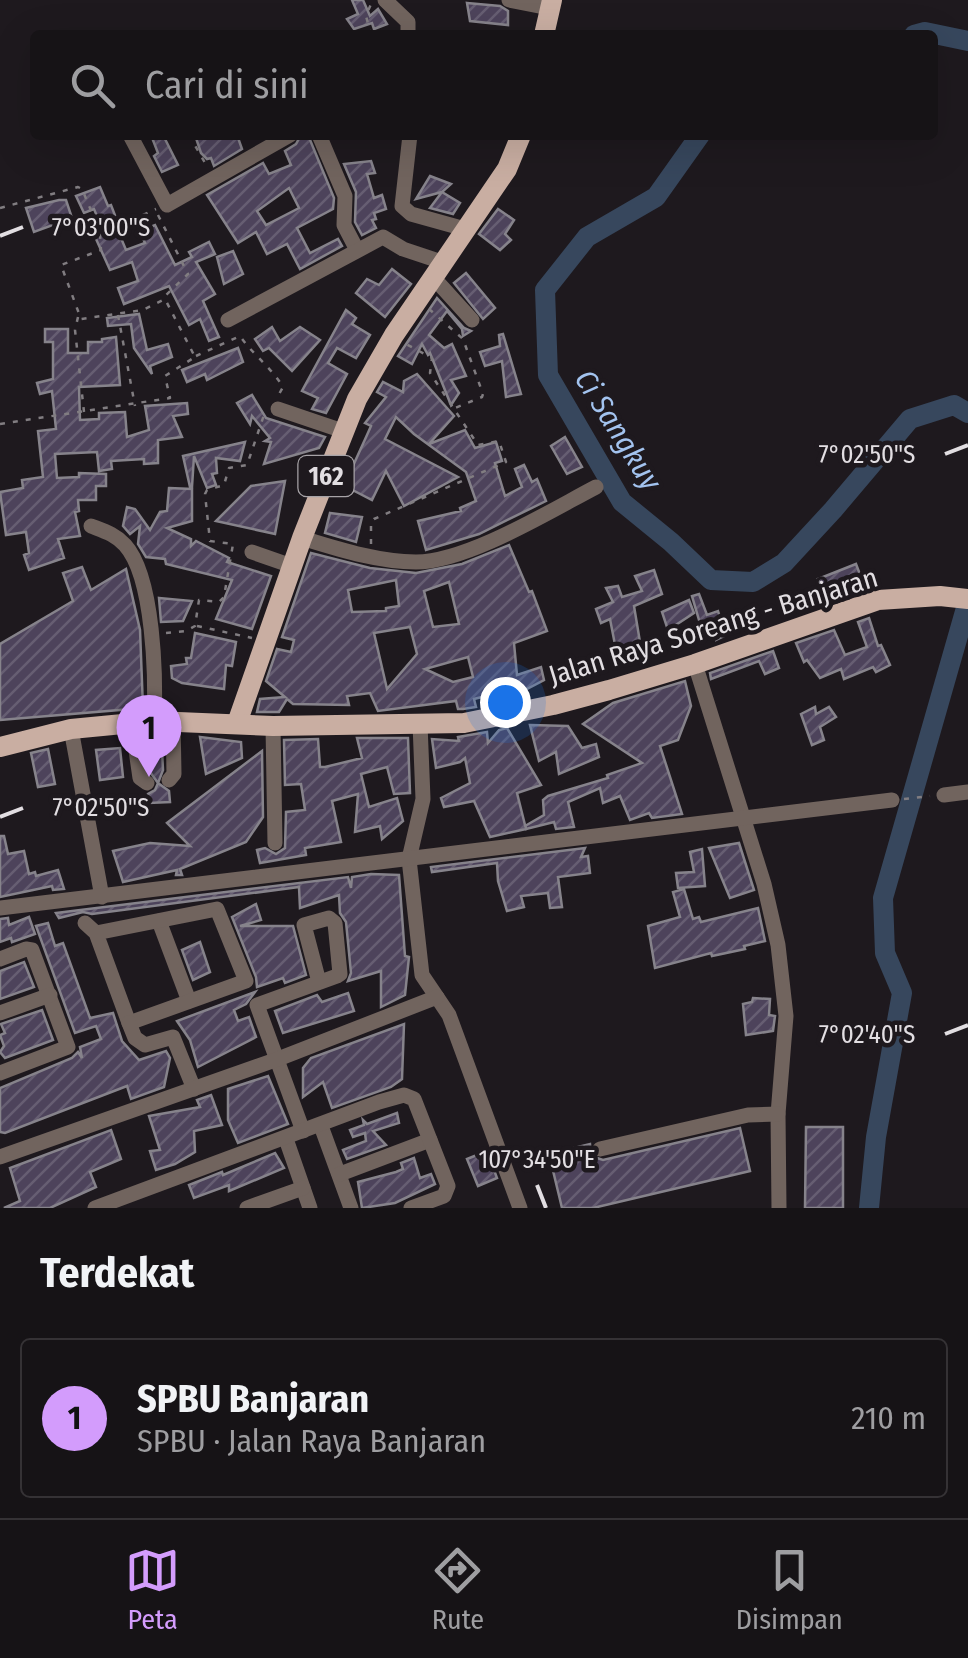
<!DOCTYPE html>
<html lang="id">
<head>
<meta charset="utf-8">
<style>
	body { margin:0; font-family:"Fira Sans Condensed",sans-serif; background:#232023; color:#f1f3f6 }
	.you { position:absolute; left:505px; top:702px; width:35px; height:35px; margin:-25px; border:8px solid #fff; border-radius:50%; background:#1a73e8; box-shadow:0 0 0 15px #1a73e833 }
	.badge { display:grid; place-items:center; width:65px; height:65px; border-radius:50%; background:#d39cfc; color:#111; font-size:32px; font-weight:700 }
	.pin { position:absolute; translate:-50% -82px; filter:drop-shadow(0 2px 5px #0008) }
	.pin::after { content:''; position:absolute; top:52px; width:35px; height:30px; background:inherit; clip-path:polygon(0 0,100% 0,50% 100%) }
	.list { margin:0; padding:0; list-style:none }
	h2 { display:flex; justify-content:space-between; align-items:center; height:130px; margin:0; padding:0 40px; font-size:42px }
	h2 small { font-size:32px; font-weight:400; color:#9e9ea1 }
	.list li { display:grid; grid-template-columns:65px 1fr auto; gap:30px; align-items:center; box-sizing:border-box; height:160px; margin:0 20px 20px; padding:0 20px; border:2px solid #353235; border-radius:10px }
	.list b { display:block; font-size:38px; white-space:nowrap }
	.list p { margin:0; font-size:32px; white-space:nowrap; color:#9e9ea1 }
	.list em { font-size:32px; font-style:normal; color:#9e9ea1 }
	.icon { flex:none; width:55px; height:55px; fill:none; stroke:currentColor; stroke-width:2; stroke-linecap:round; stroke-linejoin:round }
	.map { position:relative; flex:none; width:968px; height:1208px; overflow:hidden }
	.search { position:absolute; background:#161316; box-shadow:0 10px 40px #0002; left:30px; right:30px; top:30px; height:110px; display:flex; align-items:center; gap:25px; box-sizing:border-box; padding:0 35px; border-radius:10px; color:#9e9ea1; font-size:38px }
	.sheet { height:310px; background:#161316 }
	nav { display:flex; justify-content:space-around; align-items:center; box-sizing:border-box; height:140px; border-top:2px solid #353235; background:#161316; font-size:28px; color:#9e9ea1 }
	nav a { display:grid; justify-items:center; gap:5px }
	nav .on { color:#d39cfc }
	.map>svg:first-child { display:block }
</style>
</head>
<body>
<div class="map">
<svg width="968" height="1208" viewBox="0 0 968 1208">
	<defs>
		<pattern id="building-hatch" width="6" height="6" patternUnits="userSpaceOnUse" patternTransform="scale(2.5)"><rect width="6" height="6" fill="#4d435b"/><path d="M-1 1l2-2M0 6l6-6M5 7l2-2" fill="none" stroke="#665e72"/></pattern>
	</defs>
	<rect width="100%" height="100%" fill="#1e191e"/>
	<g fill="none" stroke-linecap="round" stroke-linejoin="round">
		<g stroke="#37475d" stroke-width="20">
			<polyline points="914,35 925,32 968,41"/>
			<polyline points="700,135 656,197 587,237 545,290 548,375 622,502 671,542 711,580 753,582 784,563 833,510 910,419 954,405 968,413"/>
			<polyline points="869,1208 876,1137 902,993 885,953 883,898 968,601"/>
		</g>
	</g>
	<g fill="url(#building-hatch)" stroke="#86838b" stroke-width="2.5" fill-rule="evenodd">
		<polygon points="352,0 363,0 370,16 378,9 387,24 374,29 372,23 354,29 347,19 358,14"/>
		<polygon points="467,3 500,6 508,11 508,25 470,21"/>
		<polygon points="151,135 163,135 178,165 162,172 154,156 158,153"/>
		<polygon points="195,135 237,135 242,149 214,166 211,158 207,159 201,153"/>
		<path d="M 301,135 L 308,135 L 334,198 L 333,209 L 297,228 L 310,253 L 338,239 L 342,246 L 300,269 L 287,244 L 267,254 L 256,232 L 238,243 L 207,195 L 263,163 L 269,174 L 291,165 L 285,151 L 296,144 ZM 289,188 L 299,208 L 266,225 L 257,211 Z"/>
		<polygon points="371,161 375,173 367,174 374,198 382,195 386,209 374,213 376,219 372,220 376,228 362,235 355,222 356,192 344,164"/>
		<polygon points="430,176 451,184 442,192 460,203 453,214 430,208 442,192 416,199"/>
		<polygon points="100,187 108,206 111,205 116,218 113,219 126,250 145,243 140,231 155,225 175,265 192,257 189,252 209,242 215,254 196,262 215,294 203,301 219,337 209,341 200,319 189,325 169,286 124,304 118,288 138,281 132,262 110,270 92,230 102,228 94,209 84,213 76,196"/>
		<polygon points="59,200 66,200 72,218 34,232 26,208"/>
		<polygon points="498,209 514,220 505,234 511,240 500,250 479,234"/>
		<polygon points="233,251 243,274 224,284 217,257"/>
		<polygon points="392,269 411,284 385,317 356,293 367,279 379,285"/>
		<polygon points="466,273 495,308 483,319 454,283"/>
		<polygon points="437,298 464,328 471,331 463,336 462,329 447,311 429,335 444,348 452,344 466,376 451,380 459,393 451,405 430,353 428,355 422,344 412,364 398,356"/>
		<polygon points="346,310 356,318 352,324 370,335 356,358 337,348 328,363 347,374 326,413 312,409 318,398 302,391"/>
		<polygon points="139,314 147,350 168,344 172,357 150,366 152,374 134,348 131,324 108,326 107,318"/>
		<polygon points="272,327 280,341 300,327 320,340 292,371 269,348 263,351 255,339"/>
		<polygon points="45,329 68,329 68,353 88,353 88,342 102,342 102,339 116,337 120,385 79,387 80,420 99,419 99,413 125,412 127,437 149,430 145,406 187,403 188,414 173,416 182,437 158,440 158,463 144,464 144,459 111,461 112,469 99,471 97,452 55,454 57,478 79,477 79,473 106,474 106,486 96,486 96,500 78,500 79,511 75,512 80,536 58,539 64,558 29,570 24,555 29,553 26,532 6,535 0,492 23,488 22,480 43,477 38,431 56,429 52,391 40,394 37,383 53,379 53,342 45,342"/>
		<polygon points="503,334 521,394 506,397 502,361 485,366 480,352 500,346 499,335"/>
		<polygon points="238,348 243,362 207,380 205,374 187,382 182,370"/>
		<polygon points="417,374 454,416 429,444 465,430 475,448 496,442 502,461 495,463 505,496 522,487 515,469 524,465 532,482 537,479 546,501 479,534 426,550 418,521 461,511 460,508 476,501 466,472 414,434 396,417 385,439 458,477 404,506 386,471 372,500 339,483 346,465 352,468 367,435 371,426 365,423 386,397 377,392 383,382 403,392 404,381"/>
		<polygon points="252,395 266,418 325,437 319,448 264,464 271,442 265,441 270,438 252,416 250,424 237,403"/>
		<polygon points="565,437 582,467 567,474 551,446"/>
		<polygon points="245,442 240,461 216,458 217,473 212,474 216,485 207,488 194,456 192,487 190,487 183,456"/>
		<polygon points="285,481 275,534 216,521 251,486"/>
		<polygon points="169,488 192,489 192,521 167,528 191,539 191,546 196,541 229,558 227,562 271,576 252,629 216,619 232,580 166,564 165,559 146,557 138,544 140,526 130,534 123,526 127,507 135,509 150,530 160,512 167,511"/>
		<polygon points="330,513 362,517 356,542 325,533"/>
		<path d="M 509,545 L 529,592 L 532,591 L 547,631 L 514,643 L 517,675 L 541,667 L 544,680 L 506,700 L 500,702 L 498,693 L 474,699 L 476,707 L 463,709 L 458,709 L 456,701 L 378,711 L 370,693 L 347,696 L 349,705 L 293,704 L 287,699 L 279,712 L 257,712 L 260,699 L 285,697 L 266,681 L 277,649 L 291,652 L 294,640 L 282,637 L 311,553 L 370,568 L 416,573 L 462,564 ZM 396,580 L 399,606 L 386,608 L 386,611 L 352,612 L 348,590 ZM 449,582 L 459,624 L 433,627 L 424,591 ZM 410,627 L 417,654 L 387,689 L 374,633 ZM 468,657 L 473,677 L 453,682 L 425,669 Z"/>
		<polygon points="856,564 861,577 824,593 818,579"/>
		<polygon points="82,567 91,590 126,569 140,630 143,708 0,720 0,644 73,601 63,573"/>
		<polygon points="654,570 662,594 634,606 641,648 617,655 610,619 601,623 596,609 613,602 606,588 618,586 622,597 642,591 635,576"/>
		<polygon points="699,594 707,615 718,611 726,635 716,640 714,633 704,637 692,596"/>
		<polygon points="159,598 192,601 183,621 161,622"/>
		<polygon points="689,600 694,613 668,630 662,612"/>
		<polygon points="869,618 878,646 881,645 890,665 876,672 873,667 844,679 841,669 820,678 807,660 804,662 796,643 834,630 845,655 867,647 858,622"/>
		<polygon points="195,633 236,642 232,666 226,665 224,689 182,683 172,678 171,666 187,664 186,658 191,658"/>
		<polygon points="773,651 779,668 765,674 759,661 711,679 710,673"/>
		<polygon points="685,681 691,706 678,740 660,746 682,814 652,818 649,813 630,820 620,796 603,803 600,788 568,802 574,827 556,829 554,822 526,829 525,826 544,815 543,800 548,796 608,778 607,775 642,763 583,724 613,703"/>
		<polygon points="815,707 816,714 829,707 836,717 820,727 824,740 812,745 801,714"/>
		<polygon points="530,725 568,726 582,748 596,744 599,757 559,774 556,752 539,761"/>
		<polygon points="507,728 541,785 517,793 526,829 490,837 474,801 444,807 441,798 470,783 465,758 460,762 436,768 432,739 459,741 458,737 487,732 488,743 499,730"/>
		<polygon points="200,737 241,742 242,758 206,774"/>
		<polygon points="357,738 408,738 410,793 394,794 387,767 361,774 369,807 397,798 403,821 382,839 380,826 355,832 358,794 332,801 341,842 305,848 306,855 260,863 257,850 265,848 276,854 285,848 286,812 305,810 301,784 285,785 284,740 318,739 320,767 325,767 362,758"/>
		<polygon points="120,748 123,777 100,780 96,750"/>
		<polygon points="48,749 55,784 38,787 31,753"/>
		<polygon points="162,750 163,770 158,783 169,791 170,802 149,803 148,794 155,790 158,783 150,772 147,751"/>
		<polygon points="262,751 263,817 246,842 180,869 182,875 176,875 177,870 123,882 113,851 150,843 190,846 167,823"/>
		<polygon points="0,836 4,836 8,854 24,851 29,874 35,872 36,876 58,870 64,889 53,890 52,886 0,897"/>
		<polygon points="739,843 754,890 730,898 709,848"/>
		<polygon points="585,848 581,857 588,856 590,873 558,877 562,907 550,908 548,893 521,896 524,907 507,911 498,881 497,863 432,872 431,867"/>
		<polygon points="702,849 705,886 678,888 676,873 694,872 690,852"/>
		<polygon points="371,874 399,875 405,956 409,957 405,995 381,1007 381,971 348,981 351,973 346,922 340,913 339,895 300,908 299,887 92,914 83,912 59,918 56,913 348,877 351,888 352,877"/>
		<polygon points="684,889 693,919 699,917 701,922 758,908 765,941 744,946 745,949 712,956 711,953 655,968 648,926 680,917 673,892"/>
		<polygon points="256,904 261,920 240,926 293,926 306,975 285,983 283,978 257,987 256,977 232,917"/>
		<polygon points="29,917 35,934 12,942 11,938 0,942 0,919 8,918 9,925"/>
		<polygon points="48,923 55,946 63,943 90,1018 113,1013 122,1041 139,1060 166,1051 170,1058 164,1087 131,1099 127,1086 5,1133 0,1132 0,1088 72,1058 78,1052 82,1058 80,1047 101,1039 96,1026 75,1033 36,926"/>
		<polygon points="200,942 210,972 193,980 182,950"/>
		<polygon points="24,962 34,987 0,999 0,971"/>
		<polygon points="255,992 246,1004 234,1010 238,1021 249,1017 256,1037 198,1067 190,1040 177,1021"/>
		<polygon points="348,993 354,1011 283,1033 275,1011 317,995 322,1002"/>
		<polygon points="753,998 770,999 769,1015 775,1016 773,1031 746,1035 743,1004 752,1002"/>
		<polygon points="42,1010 53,1040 5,1058 0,1052 4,1046 0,1035 5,1033 1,1024"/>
		<polygon points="404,1024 402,1079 391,1087 332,1108 323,1082 303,1097 303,1068 311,1058"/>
		<polygon points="268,1076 288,1124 238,1143 228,1120 228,1089"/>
		<polygon points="211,1095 222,1125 194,1131 195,1152 175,1164 156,1170 150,1151 160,1150 149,1116 200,1107 197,1100"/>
		<polygon points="397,1113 399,1123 373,1131 386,1145 347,1159 343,1150 366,1141 365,1133 353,1137 350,1130 364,1125 363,1120 367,1124"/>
		<polygon points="806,1127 843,1127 843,1208 805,1208"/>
		<polygon points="740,1128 750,1171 593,1208 562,1208 549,1154 590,1144 591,1156 603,1160"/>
		<polygon points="111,1130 121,1159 90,1172 96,1187 50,1208 4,1208 20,1201 10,1168"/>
		<polygon points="487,1151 497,1178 478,1186 467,1159"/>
		<polygon points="275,1153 284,1168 229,1191 229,1185 194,1198 189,1185 222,1172 223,1175"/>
		<polygon points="414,1158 420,1178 431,1174 435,1184 395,1203 362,1208 358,1182 396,1172 403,1169 401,1163"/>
	</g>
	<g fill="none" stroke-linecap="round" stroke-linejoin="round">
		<g stroke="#817d81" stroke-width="2.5" stroke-dasharray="5 8" stroke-linecap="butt">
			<polyline points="371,35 366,16 371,4"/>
			<polyline points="189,135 208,168"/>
			<polyline points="0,208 78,187 82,189 100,232"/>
			<polyline points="158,215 188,274 163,298"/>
			<polyline points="429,309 463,339 483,394 482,397 455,408"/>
			<polyline points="118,315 135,406"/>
			<polyline points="78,317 75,330 84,412"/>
			<path d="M 196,356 L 240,336 C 253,355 271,367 283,387 L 278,396"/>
			<polyline points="0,424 170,398 165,376 195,357 165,299 143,310 81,319 61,265 101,250 100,234 156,209"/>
			<polyline points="371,544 371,522 374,519 506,462 499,441 478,445 430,373 432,358 406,344"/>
			<polyline points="197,626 252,638"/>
			<polyline points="166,633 186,631 195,626 199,600 219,602 224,597 233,544 210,541 205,494 207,490 224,485 229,468 247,465 264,415"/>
			<polyline points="904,799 930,796"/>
		</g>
		<g stroke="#71645e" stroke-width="15">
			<polyline points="385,0 408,22 408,35"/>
			<polyline points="509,0 549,8"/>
			<polyline points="130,135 167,205 290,135"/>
			<polyline points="319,135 345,196 344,225 357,250"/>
			<polyline points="410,135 402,206 411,214 465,229"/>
			<polyline points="433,277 472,320"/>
			<polyline points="228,320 383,237 403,249 442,262"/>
			<polyline points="278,409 343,431"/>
			<path d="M 91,526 C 104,531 115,534 125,545 C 154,577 156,678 154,721"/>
			<path d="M 302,538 C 338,549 378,562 416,562 C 467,562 550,511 596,487"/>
			<polyline points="252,552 292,566"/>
			<polyline points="695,664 764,884 778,945 786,1016 778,1114 779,1208"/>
			<polyline points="132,723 140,778 147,783"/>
			<polyline points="420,724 423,799 409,859 422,975 449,1015 520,1208"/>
			<polyline points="273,726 275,843"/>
			<polyline points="71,729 102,897"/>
			<polyline points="134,740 173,738"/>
			<polyline points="169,780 174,774 173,720"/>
			<polyline points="944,795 968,792"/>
			<polyline points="0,908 892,800"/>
			<polyline points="159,921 189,1001"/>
			<polyline points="85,923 96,933 217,909 246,981 129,1023 96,933"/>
			<polyline points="0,959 26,949 32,950 68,1047 0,1073"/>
			<polyline points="0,1013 50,995"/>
			<polyline points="129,1023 135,1038 145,1045 173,1037 194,1089"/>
			<polyline points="321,1126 351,1208"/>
			<polyline points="303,1131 257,1005 337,976 340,974 335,923 329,918 304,925 319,982"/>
			<polyline points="286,1139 310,1208"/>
			<polyline points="600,1149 748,1115 778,1114"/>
			<polyline points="0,1157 278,1059 437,997"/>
			<polyline points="340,1174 430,1140"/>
			<polyline points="95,1208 379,1102 404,1095 414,1099 448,1186 444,1196 411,1208"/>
			<polyline points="247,1208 303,1188"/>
		</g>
		<g stroke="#c9aea2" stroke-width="20">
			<polyline points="544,35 552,0"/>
			<polyline points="237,723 302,538 357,399 394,335 507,169 521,135"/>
			<polyline points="0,747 71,729 154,721 273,726 464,723 553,705 609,690 695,664 878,600 940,596 968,599"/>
		</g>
	</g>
	<path fill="none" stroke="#e2dee2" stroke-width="4" d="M 0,236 L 23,227M 945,454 L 968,445M 0,817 L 23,808M 945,1034 L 968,1025M 537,1185 L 546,1208"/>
	<g text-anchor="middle" stroke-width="9" stroke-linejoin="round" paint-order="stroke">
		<rect fill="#1e191e" stroke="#a7a3a7" stroke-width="2.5" x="298.5" y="456" width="55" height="40" rx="8"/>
		<g font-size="25" font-weight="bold" fill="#e2dee2">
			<text x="326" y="485">162</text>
		</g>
		<g font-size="28" fill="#e2dee2" stroke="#1e191e">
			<text transform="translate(713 626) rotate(-17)" y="10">Jalan Raya Soreang - Banjaran</text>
		</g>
		<g font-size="30" font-style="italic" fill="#a3c3ef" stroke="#1e191e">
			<text transform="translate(618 430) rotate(58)" y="10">Ci Sangkuy</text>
		</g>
	</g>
	<g font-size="25" text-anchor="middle" fill="#e2dee2" stroke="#1e191e" stroke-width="9" stroke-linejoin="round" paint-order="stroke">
		<text x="101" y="236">7°03'00"S</text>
		<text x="867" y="463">7°02'50"S</text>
		<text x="101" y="816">7°02'50"S</text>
		<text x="867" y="1043">7°02'40"S</text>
		<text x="537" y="1168">107°34'50"E</text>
	</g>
</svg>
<div class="you"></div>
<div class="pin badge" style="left:149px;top:777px">1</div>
<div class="search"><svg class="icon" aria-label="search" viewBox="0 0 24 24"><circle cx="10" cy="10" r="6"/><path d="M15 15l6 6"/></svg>Cari di sini</div>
</div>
<section class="sheet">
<h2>Terdekat<small></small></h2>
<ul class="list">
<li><span class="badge">1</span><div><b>SPBU Banjaran</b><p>SPBU · Jalan Raya Banjaran</p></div><em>210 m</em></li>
</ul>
</section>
<nav>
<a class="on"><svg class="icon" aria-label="map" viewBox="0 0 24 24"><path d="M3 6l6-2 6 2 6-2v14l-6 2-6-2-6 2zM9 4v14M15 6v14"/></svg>Peta</a>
<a><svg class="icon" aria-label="directions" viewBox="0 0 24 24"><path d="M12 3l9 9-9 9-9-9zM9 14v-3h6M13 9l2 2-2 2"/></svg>Rute</a>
<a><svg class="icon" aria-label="saved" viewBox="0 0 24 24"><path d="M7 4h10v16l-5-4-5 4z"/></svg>Disimpan</a>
</nav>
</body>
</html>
